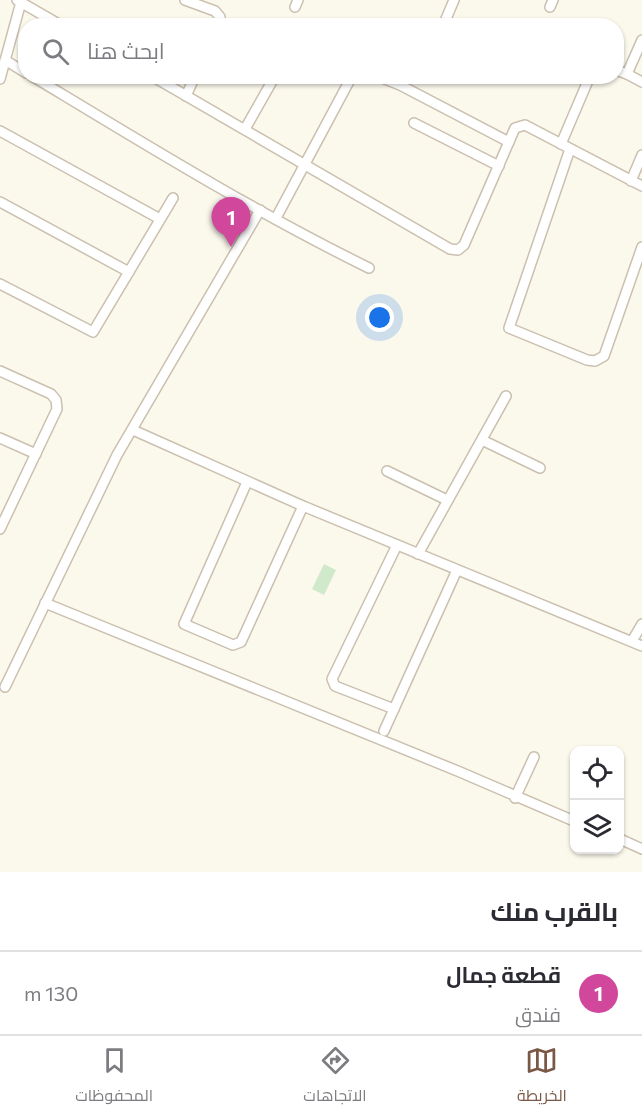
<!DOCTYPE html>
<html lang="ar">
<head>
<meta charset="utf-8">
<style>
	body { margin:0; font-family:Commissioner,Cairo,sans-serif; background:#f7f7f7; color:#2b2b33; direction:rtl }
	.controls { position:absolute; right:18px; bottom:18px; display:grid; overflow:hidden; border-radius:12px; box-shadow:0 2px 4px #0004 }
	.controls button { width:54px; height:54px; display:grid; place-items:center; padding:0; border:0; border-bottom:2px solid #e1e1e2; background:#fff; color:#2b2b33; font:30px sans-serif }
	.you { position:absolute; left:380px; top:318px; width:21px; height:21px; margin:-15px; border:4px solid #fff; border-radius:50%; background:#1a73e8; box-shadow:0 0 0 9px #1a73e833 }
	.badge { display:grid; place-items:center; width:39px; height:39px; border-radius:50%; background:#7a5845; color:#fff; font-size:20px; font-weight:700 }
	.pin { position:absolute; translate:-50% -50px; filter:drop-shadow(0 2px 3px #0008) }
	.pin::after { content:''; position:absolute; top:32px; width:21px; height:18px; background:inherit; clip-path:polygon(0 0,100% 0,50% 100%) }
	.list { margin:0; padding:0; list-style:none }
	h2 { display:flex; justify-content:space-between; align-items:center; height:78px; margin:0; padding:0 24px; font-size:26px }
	h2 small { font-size:20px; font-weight:400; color:#7c7c81 }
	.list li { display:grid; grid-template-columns:39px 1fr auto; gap:18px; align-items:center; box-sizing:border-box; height:84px; padding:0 24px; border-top:2px solid #e1e1e2 }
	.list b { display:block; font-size:22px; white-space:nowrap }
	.list p { margin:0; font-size:20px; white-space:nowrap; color:#7c7c81 }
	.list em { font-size:20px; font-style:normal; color:#7c7c81 }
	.icon { flex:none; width:33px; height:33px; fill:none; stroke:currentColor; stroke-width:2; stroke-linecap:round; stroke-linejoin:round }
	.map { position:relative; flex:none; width:642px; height:872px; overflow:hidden; direction:ltr }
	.search { position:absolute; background:#fff; box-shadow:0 2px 4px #0004; left:18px; right:18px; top:18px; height:66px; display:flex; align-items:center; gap:15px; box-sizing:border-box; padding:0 21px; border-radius:24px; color:#7c7c81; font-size:22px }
	.sheet { height:162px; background:#fff }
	nav { display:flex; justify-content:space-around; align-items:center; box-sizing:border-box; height:84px; border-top:2px solid #e1e1e2; background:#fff; font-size:16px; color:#7c7c81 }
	nav a { display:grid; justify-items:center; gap:3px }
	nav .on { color:#7a5845 }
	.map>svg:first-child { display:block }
</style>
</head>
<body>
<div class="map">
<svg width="642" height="872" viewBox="0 0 642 872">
	<rect width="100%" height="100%" fill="#fbf8ec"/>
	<polygon fill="#d1e9cb" points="324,564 336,570 324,595 312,589"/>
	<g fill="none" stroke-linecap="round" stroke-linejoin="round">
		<defs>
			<g id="minor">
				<polyline points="17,0 62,26"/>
				<polyline points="185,0 215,11 220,17 220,26"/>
				<polyline points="295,7 298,0"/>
				<polyline points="550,7 553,0"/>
				<polyline points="443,26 454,0"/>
				<polyline points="5,60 26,73"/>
				<polyline points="616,70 627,74 642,40"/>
				<polyline points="627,74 642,82"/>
				<path d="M 32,76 C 143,143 253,211 369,268"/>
				<polyline points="152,76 450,249 458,250 464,245 515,128 525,125 642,186"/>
				<polyline points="377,76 400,85 509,142"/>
				<polyline points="0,79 21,2"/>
				<polyline points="186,96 195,76"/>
				<polyline points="414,123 499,166"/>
				<polyline points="245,129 275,76"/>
				<polyline points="0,131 160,219"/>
				<polyline points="561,144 590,76"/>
				<polyline points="570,149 509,328 587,360 595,361 604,356 642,247"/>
				<polyline points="631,181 642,155"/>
				<polyline points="0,202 129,272"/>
				<polyline points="276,218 352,76"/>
				<polyline points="0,284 93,332 173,198"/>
				<polyline points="0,371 51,394 56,400 57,409 0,529"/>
				<polyline points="133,430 303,506 642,646"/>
				<polyline points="0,438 36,454"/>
				<polyline points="482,440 540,468"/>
				<polyline points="387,471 447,500"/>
				<polyline points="247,482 184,624 233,645 241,642 303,506"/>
				<polyline points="418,554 506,396"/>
				<polyline points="45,603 460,772 574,821"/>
				<polyline points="632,641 642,624"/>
				<polyline points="5,687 117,455 260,210"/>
				<polyline points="394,709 335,686 332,679 397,545"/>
				<polyline points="384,731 457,570"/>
				<polyline points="515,798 534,757"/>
				<polyline points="620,839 642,849"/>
			</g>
		</defs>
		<use href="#minor" stroke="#cbc0af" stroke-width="12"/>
		<use href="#minor" stroke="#fff" stroke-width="9"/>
	</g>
</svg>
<div class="controls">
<button><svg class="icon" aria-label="locate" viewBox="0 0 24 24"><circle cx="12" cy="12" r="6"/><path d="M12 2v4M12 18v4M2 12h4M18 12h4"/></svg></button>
<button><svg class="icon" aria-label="layers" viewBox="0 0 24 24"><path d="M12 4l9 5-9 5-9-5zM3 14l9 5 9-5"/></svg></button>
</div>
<div class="you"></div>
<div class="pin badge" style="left:231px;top:247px;background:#d1479c">1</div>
<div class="search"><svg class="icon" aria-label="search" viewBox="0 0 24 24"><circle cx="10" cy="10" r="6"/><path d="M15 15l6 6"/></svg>ابحث هنا</div>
</div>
<section class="sheet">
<h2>بالقرب منك<small></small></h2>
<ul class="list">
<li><span class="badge" style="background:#d1479c">1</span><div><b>قطعة جمال</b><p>فندق</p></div><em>130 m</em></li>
</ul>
</section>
<nav>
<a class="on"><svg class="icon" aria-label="map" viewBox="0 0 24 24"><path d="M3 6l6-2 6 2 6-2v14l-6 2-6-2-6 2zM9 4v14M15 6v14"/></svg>الخريطة</a>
<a><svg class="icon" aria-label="directions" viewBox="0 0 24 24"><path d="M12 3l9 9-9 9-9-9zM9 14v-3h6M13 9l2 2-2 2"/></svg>الاتجاهات</a>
<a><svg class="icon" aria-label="saved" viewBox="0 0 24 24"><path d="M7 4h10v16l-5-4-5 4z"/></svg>المحفوظات</a>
</nav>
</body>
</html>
